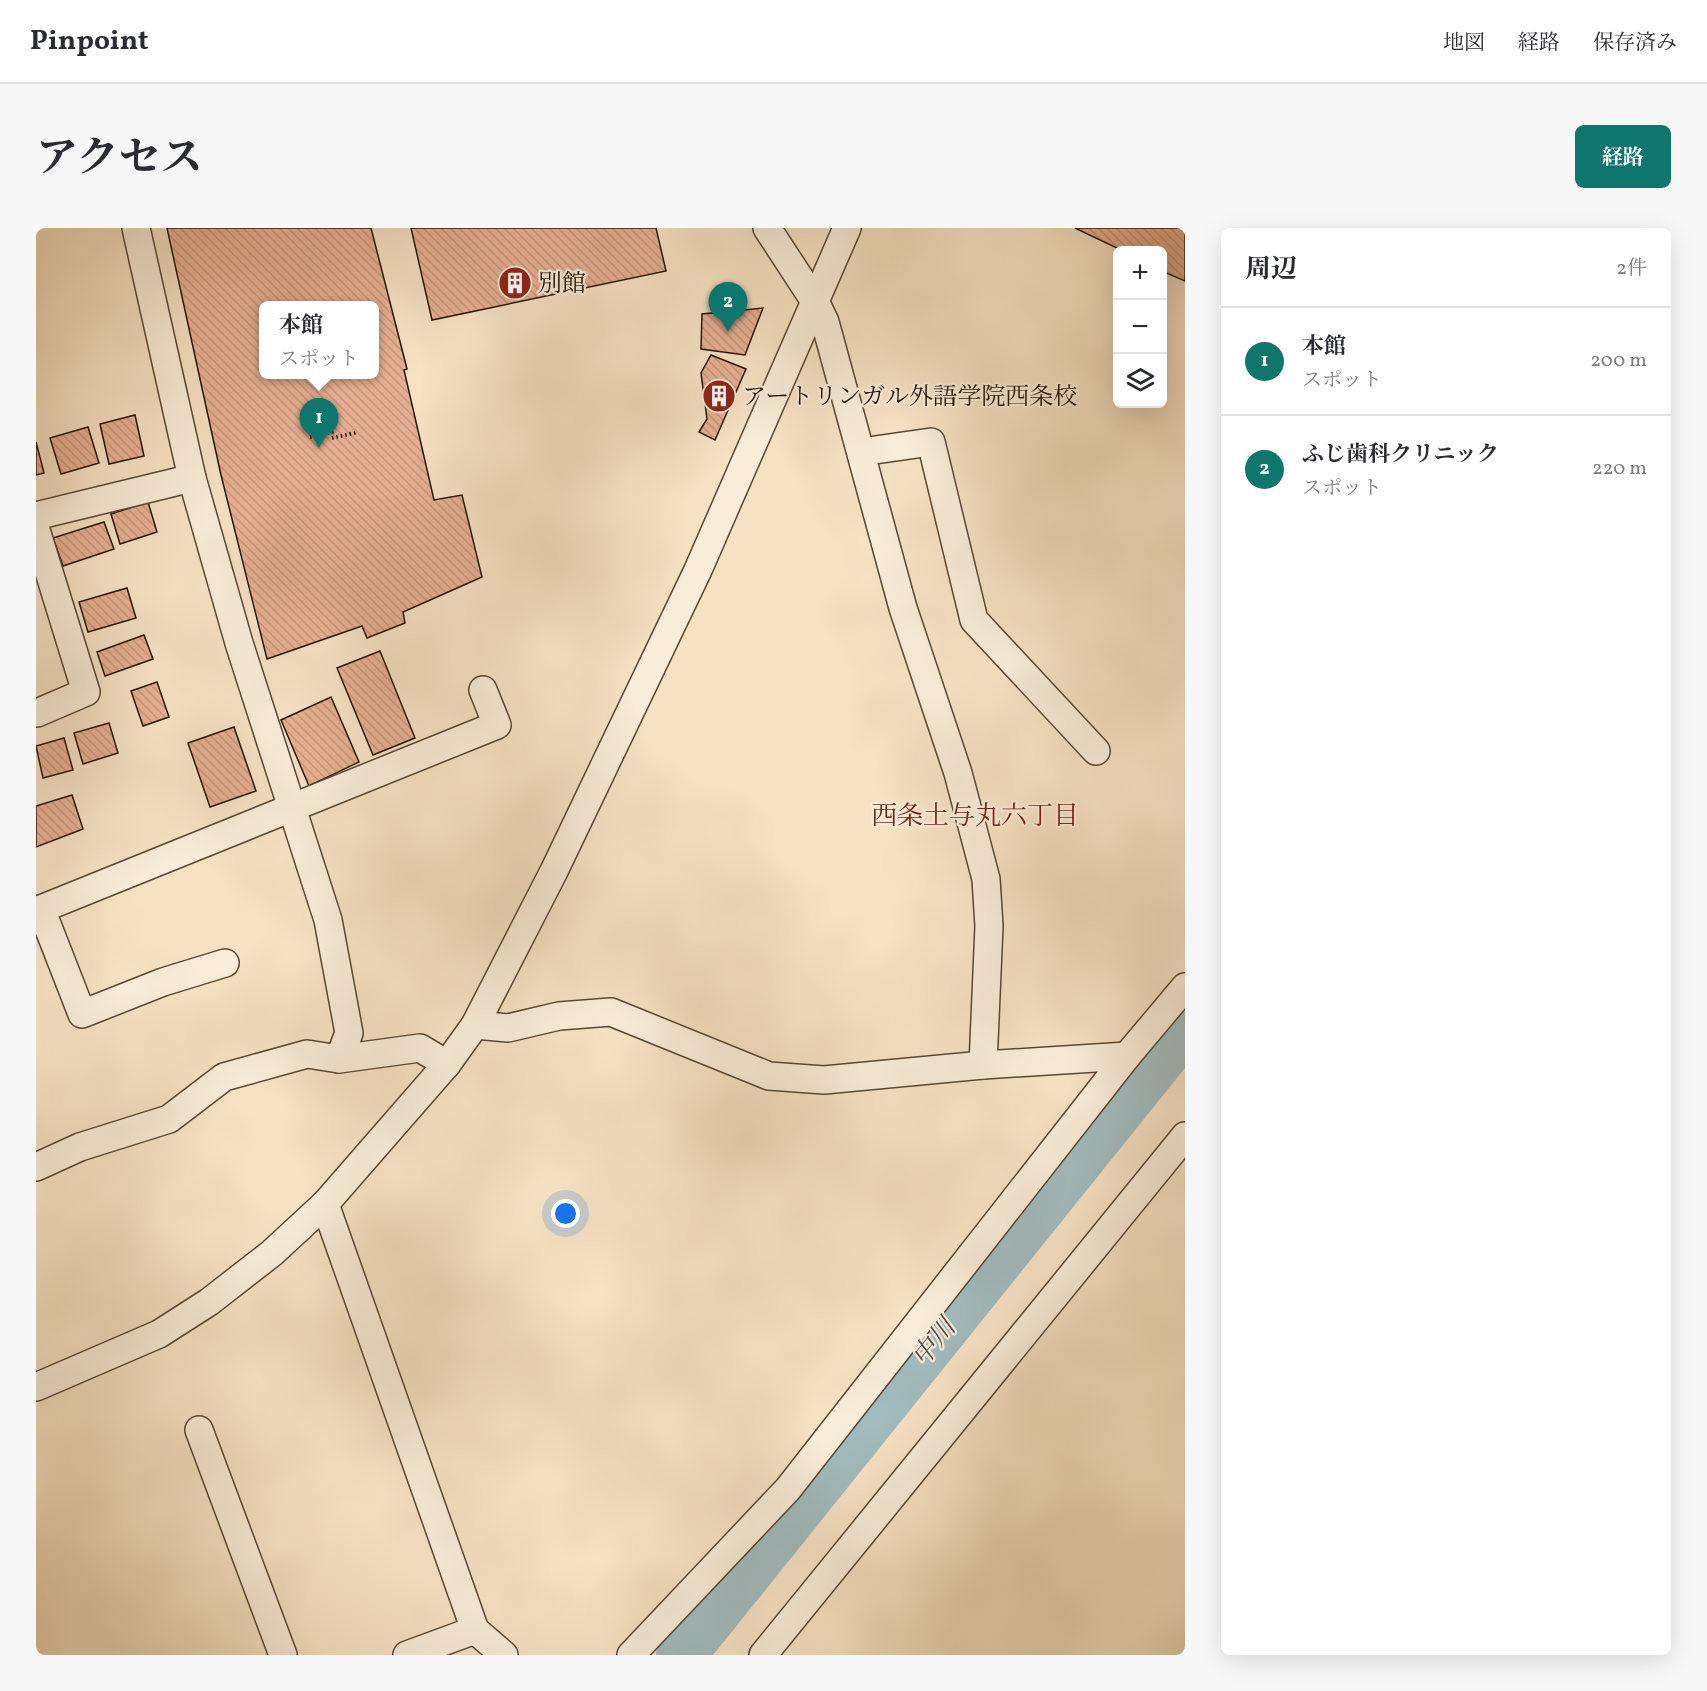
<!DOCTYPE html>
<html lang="ja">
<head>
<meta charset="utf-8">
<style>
	body { margin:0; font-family:Vollkorn,"Noto Serif JP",serif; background:#f7f7f7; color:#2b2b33 }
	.controls { position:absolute; right:18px; top:18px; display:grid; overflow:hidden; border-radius:9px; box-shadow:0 6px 24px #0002 }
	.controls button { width:54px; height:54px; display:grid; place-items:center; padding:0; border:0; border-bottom:2px solid #e1e1e2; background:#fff; color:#2b2b33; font:30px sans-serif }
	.you { position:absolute; left:530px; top:986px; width:21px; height:21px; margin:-15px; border:4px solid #fff; border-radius:50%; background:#1a73e8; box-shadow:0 0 0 9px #1a73e833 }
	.badge { display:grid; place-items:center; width:39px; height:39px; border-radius:50%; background:#0f766e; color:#fff; font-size:20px; font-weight:700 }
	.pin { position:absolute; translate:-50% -50px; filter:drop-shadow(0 2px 3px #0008) }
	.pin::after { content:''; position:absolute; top:32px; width:21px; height:18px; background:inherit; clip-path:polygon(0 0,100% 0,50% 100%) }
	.popup { position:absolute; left:223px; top:73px; width:120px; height:78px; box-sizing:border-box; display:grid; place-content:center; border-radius:9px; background:#fff; filter:drop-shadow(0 2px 4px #0005); font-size:20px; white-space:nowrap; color:#7c7c81 }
	.popup b { font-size:22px; color:#2b2b33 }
	.popup::after { content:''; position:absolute; left:50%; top:100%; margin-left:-12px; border:12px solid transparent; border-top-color:#fff }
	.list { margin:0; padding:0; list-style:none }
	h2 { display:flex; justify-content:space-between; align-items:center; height:78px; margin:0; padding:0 24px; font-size:26px }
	h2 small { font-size:20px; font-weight:400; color:#7c7c81 }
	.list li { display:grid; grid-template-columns:39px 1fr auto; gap:18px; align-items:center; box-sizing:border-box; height:108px; padding:0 24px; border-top:2px solid #e1e1e2 }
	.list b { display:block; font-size:22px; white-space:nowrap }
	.list p { margin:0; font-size:20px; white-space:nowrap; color:#7c7c81 }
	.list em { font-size:20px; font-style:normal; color:#7c7c81 }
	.icon { flex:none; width:33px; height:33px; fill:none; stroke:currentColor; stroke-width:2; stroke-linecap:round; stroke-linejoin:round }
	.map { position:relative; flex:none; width:1149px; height:1427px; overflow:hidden; border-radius:9px }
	header { display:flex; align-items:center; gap:36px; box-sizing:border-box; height:84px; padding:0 30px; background:#fff; border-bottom:2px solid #e1e1e2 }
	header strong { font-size:28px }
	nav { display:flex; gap:33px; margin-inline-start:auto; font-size:21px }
	.intro { display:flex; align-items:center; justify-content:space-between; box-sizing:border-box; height:144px; padding:0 36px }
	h1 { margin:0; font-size:42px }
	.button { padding:15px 27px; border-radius:9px; background:#0f766e; color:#fff; font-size:21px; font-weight:700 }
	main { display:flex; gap:36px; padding:0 36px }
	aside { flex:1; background:#fff; border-radius:9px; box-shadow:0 6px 24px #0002 }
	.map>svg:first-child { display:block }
</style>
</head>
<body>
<header>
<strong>Pinpoint</strong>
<nav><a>地図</a><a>経路</a><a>保存済み</a></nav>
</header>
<div class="intro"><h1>アクセス</h1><a class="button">経路</a></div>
<main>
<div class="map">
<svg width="1149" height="1427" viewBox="0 0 1149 1427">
	<defs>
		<pattern id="building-back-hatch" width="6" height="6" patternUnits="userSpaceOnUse" patternTransform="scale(1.5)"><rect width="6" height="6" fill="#e6af91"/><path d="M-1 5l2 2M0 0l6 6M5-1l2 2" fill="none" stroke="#c5967c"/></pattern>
	</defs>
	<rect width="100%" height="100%" fill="#f6e1c3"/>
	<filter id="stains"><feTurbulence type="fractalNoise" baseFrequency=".00333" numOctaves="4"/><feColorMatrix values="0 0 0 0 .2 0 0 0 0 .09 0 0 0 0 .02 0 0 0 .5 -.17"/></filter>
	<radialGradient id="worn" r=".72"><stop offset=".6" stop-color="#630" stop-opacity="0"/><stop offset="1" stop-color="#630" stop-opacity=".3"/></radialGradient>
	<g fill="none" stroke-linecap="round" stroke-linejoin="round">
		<polyline stroke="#a1bbbe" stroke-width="50" points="645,1427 1149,800"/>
	</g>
	<g fill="url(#building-back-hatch)" stroke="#241406" stroke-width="1.5" fill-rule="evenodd">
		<path d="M 131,0 L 335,0 L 371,141 L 368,142 L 398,272 L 426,267 L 446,349 L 367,384 L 369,395 L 331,410 L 326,398 L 231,431 L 185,247 ZM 228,77 L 338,77 L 338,146 L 228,146 Z"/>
		<polygon points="375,0 620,0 630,43 396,92"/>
		<polygon points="1039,0 1149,0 1149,53 1126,43 1126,22 1085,22"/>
		<polygon points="727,80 709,127 665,121 666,86"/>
		<polygon points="675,127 710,141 679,212 663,204 671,191 665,145"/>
		<polygon points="99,187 108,228 73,236 64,196"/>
		<polygon points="52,199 63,235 25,246 14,210"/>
		<polygon points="0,214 8,245 0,247"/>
		<polygon points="112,274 121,304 84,316 75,286"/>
		<polygon points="68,294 78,321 27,338 17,310"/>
		<polygon points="91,360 100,390 52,404 43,374"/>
		<polygon points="108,407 117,431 69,448 61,424"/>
		<polygon points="344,423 379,510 337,527 301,440"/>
		<polygon points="121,454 133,489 107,498 95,463"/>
		<polygon points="295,469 323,534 273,558 245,492"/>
		<polygon points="73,495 82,525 47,536 38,505"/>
		<polygon points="198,499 220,563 174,579 152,515"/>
		<polygon points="28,510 37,542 7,550 0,518"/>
		<polygon points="36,567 47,601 0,619 0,578"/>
	</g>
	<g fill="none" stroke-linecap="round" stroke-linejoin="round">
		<defs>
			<g id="minor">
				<polyline points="100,0 156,250 203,415 292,692 313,805 303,831 384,820 411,836"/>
				<polyline points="731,0 780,75 789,94 867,380 922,545 950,651 953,698 947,837"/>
				<polyline points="825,224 895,214 938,392 1060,523"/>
				<polyline points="0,288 156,250"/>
				<polyline points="0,302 50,464 1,485"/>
				<polyline points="5,681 46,786 127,754 189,735"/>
				<polyline points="0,683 461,497 447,462"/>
				<polyline points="439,797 472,800 523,788 575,784 733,848 788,852 947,837 1091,828"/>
				<polyline points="0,939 44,919 133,891 188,849 271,826 303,831"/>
				<polyline points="289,976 439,1402 468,1427"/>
				<polyline points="0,1159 123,1106 173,1074 236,1025 289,976 411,836 439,797 518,643 662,342 811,0"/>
				<polyline points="163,1202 247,1427"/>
				<polyline points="371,1427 439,1402"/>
				<polyline points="595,1427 752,1261 1091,828 1149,759"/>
				<polyline points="727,1427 1149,908"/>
			</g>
		</defs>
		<use href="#minor" stroke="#584735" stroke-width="30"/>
		<g stroke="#241406" stroke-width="4" stroke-dasharray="1.5 3" stroke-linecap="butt">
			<polyline points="274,209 300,203"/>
			<polyline points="296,210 322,204"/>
		</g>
		<use href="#minor" stroke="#f9ecd8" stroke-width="27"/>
	</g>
	<defs>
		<symbol id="building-disc" viewBox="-11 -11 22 22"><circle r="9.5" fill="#8f2418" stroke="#f9ecd8"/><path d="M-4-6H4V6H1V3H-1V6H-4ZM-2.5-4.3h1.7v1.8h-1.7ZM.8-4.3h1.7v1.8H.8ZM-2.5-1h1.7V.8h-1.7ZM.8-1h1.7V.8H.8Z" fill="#fff"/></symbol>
	</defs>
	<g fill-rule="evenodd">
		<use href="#building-disc" x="460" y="36" width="38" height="38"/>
		<use href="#building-disc" x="664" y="149" width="38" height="38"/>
	</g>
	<g text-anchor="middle" stroke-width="4.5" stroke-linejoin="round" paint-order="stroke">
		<g font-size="24" fill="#241406" stroke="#f9ecd8" text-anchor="start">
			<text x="502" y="63">別館</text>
			<text x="706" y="176">アートリンガル外語学院西条校</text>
		</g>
		<g font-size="26" fill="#7a1f14" stroke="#f9ecd8">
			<text x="939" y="596">西条土与丸六丁目</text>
		</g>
		<g font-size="26" font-style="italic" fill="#504e46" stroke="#f9ecd8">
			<text transform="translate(897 1114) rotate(-51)" y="9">中川</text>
		</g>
	</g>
	<rect width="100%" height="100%" filter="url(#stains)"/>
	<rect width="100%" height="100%" fill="url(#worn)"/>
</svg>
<div class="controls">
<button>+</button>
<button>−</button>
<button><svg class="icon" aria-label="layers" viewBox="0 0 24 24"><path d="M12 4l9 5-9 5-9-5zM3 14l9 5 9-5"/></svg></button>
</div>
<div class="you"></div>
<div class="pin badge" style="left:283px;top:220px">1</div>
<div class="popup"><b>本館</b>スポット</div>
<div class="pin badge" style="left:692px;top:104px">2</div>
</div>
<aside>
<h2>周辺<small>2件</small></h2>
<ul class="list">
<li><span class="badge">1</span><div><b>本館</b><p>スポット</p></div><em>200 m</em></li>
<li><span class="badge">2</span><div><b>ふじ歯科クリニック</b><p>スポット</p></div><em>220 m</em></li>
</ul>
</aside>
</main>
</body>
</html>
